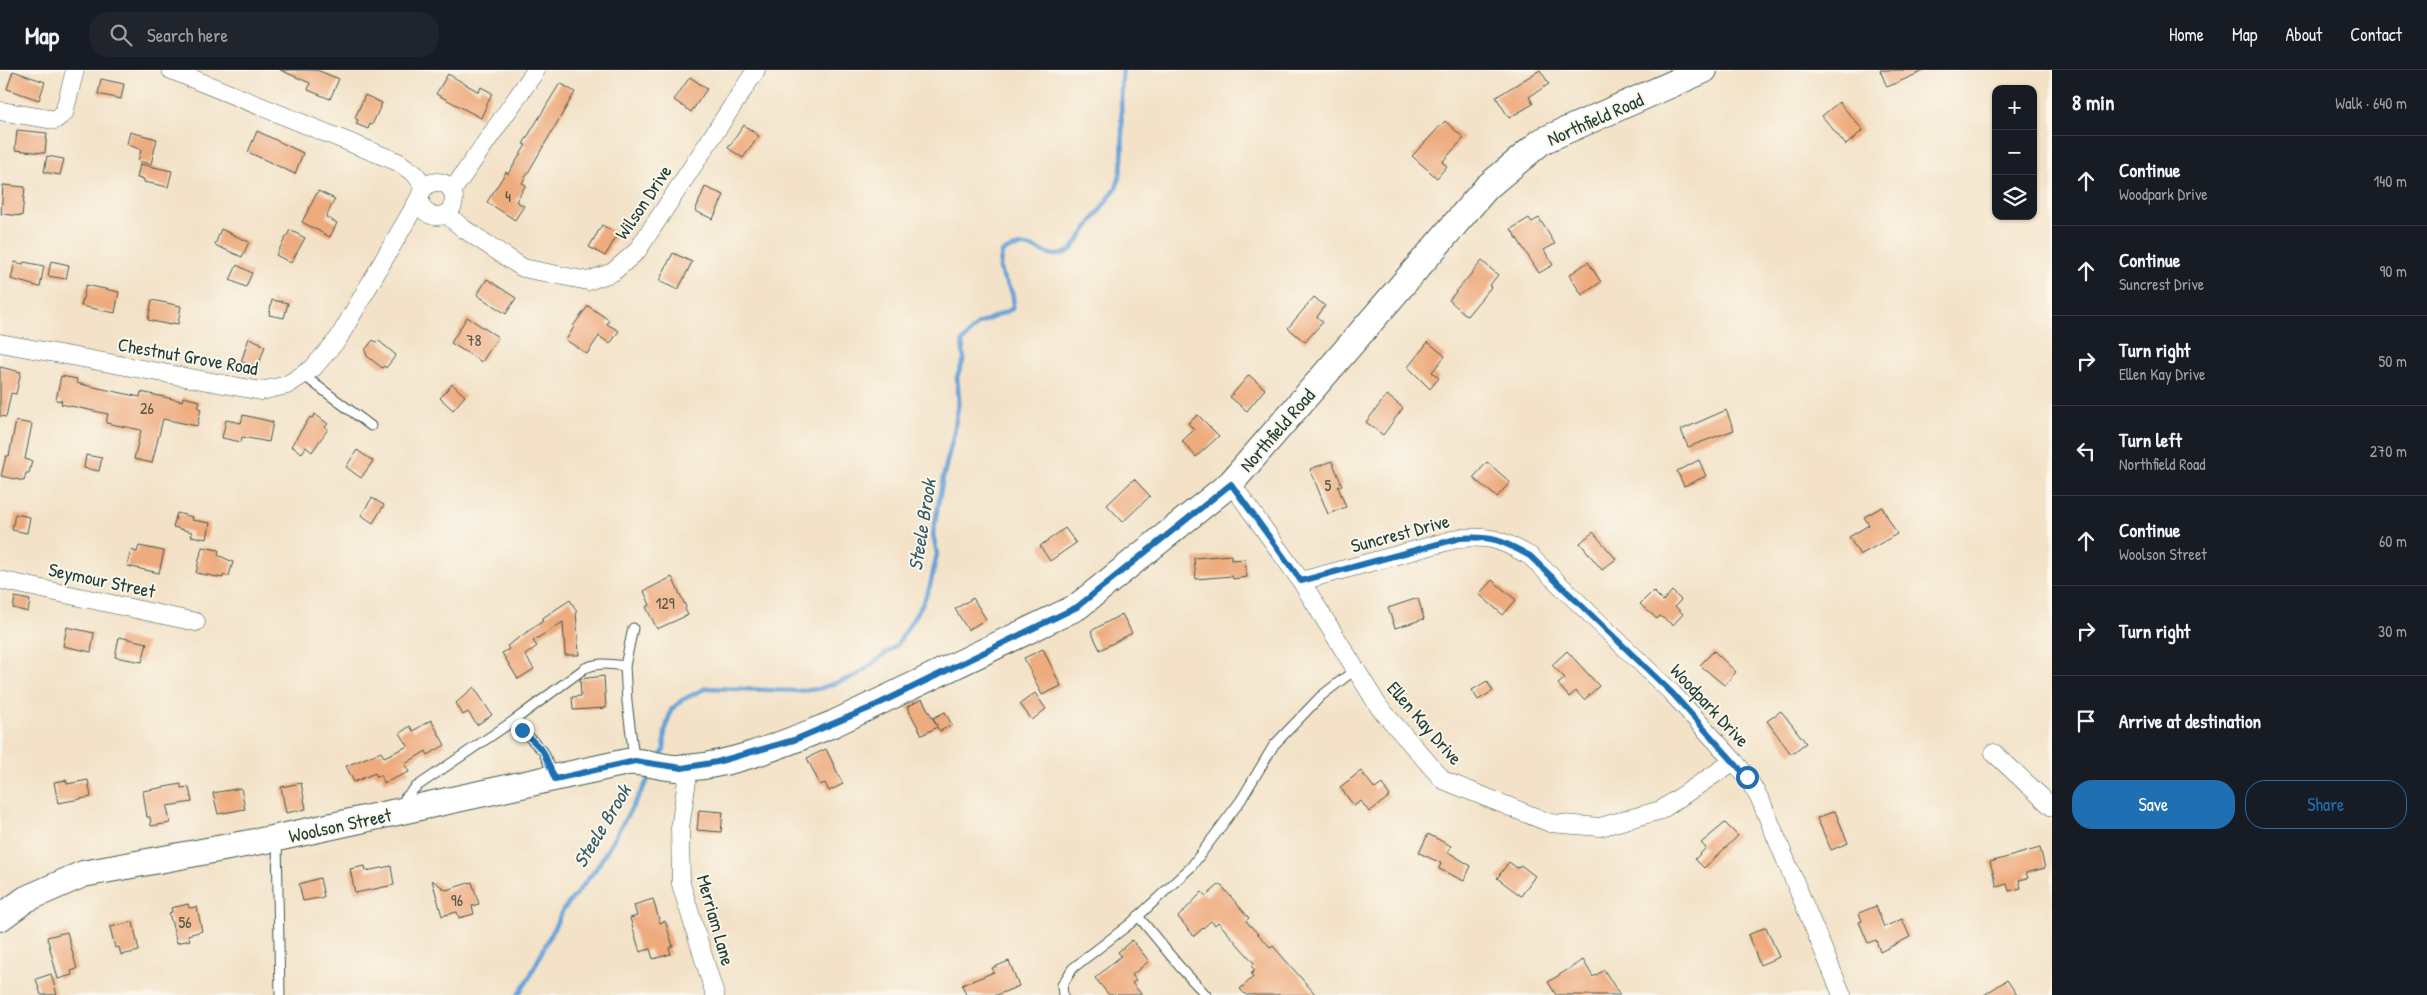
<!DOCTYPE html>
<html lang="en">
<head>
<meta charset="utf-8">
<style>
	body { margin:0; font-family:"Patrick Hand",sans-serif; background:#20242c; color:#f1f3f6 }
	.controls { position:absolute; right:15px; top:15px; display:grid; overflow:hidden; border-radius:10px; box-shadow:0 1px 4px #0004 }
	.controls button { width:45px; height:45px; display:grid; place-items:center; padding:0; border:0; border-bottom:1px solid #363941; background:#171b24; color:#f1f3f6; font:25px sans-serif }
	.stop { position:absolute; width:15px; height:15px; margin:-11px; border:4px solid #1f6fb2; border-radius:50%; background:#fff }
	.stop.end { background:#1f6fb2; border-color:#fff; box-shadow:0 1px 5px #0008 }
	.list { margin:0; padding:0; list-style:none }
	h2 { display:flex; justify-content:space-between; align-items:center; height:65px; margin:0; padding:0 20px; font-size:21px }
	h2 small { font-size:16px; font-weight:400; color:#9ea1a6 }
	.list li { display:grid; grid-template-columns:32px 1fr auto; gap:15px; align-items:center; box-sizing:border-box; height:90px; padding:0 20px; border-top:1px solid #363941 }
	.list b { display:block; font-size:19px; white-space:nowrap }
	.list p { margin:0; font-size:16px; white-space:nowrap; color:#9ea1a6 }
	.list em { font-size:16px; font-style:normal; color:#9ea1a6 }
	.actions { display:flex; gap:10px; padding:15px 20px }
	.actions a { flex:1; padding:11px 0; border:1px solid #1f6fb2; border-radius:20px; text-align:center; font-size:18px; color:#1f6fb2 }
	.actions .main { background:#1f6fb2; color:#fff }
	.icon { flex:none; width:28px; height:28px; fill:none; stroke:currentColor; stroke-width:2; stroke-linecap:round; stroke-linejoin:round }
	.map { position:relative; flex:none; width:2052px; height:925px; overflow:hidden }
	header { display:flex; align-items:center; gap:30px; box-sizing:border-box; height:70px; padding:0 25px; background:#171b24; border-bottom:1px solid #363941 }
	header strong { font-size:24px }
	nav { display:flex; gap:28px; margin-inline-start:auto; font-size:18px }
	.search { width:350px; height:45px; background:#20242c; display:flex; align-items:center; gap:12px; box-sizing:border-box; padding:0 18px; border-radius:20px; color:#9ea1a6; font-size:19px }
	main { display:flex }
	aside { flex:1; background:#171b24 }
	.map>svg:first-child { display:block }
</style>
</head>
<body>
<header>
<strong>Map</strong>
<div class="search"><svg class="icon" aria-label="search" viewBox="0 0 24 24"><circle cx="10" cy="10" r="6"/><path d="M15 15l6 6"/></svg>Search here</div>
<nav><a>Home</a><a>Map</a><a>About</a><a>Contact</a></nav>
</header>
<main>
<div class="map">
<svg width="2052" height="925" viewBox="0 0 2052 925">
	<rect width="100%" height="100%" fill="#fbf7ec"/>
	<filter id="ink" filterUnits="userSpaceOnUse"><feTurbulence type="fractalNoise" baseFrequency=".02" numOctaves="2"/><feDisplacementMap in="SourceGraphic" scale="10" xChannelSelector="R" yChannelSelector="G"/><feConvolveMatrix kernelMatrix="1 2 1 2 8 2 1 2 1" color-interpolation-filters="sRGB"/></filter>
	<filter id="wash" filterUnits="userSpaceOnUse"><feTurbulence type="fractalNoise" baseFrequency=".0096" numOctaves="4" result="noise"/><feDisplacementMap in="SourceGraphic" scale="20" xChannelSelector="R" yChannelSelector="G"/><feGaussianBlur stdDeviation="1.12" result="paint"/><feColorMatrix in="noise" values="0 0 0 0 0 0 0 0 0 0 0 0 0 0 0 0 0 1.4 0 .05"/><feComposite in="paint" operator="in"/></filter>
	<g filter="url(#wash)">
		<rect width="100%" height="100%" fill="#f3e2c7"/>
		<g fill="none" stroke-linecap="round" stroke-linejoin="round">
			<g stroke="#66a2d7" stroke-width="4.5">
				<path d="M 660,687 L 664,680 L 665,661 L 671,640 L 682,630 L 706,618 L 798,621 L 818,619 L 856,606 L 897,575 L 923,533 L 930,516 L 937,484 L 933,464 L 943,408 L 954,363 L 959,330 L 957,307 L 964,289 L 962,272 L 978,254 L 1012,239 C 1018,219 1002,214 1000,198 C 1000,193 1001,188 1002,182 C 1008,180 1015,176 1022,176 C 1043,176 1051,194 1072,179 L 1116,118 C 1130,83 1116,38 1123,0"/>
				<polyline points="518,925 528,910 563,840 596,799 652,703"/>
			</g>
		</g>
		<g id="blocks">
			<g fill="#eeab7e">
				<polygon points="280,0 317,0 339,9 330,29 308,20 310,13"/>
				<polygon points="1540,0 1549,14 1529,27 1533,34 1509,48 1496,27"/>
				<polygon points="1880,0 1926,0 1887,17"/>
				<polygon points="13,1 45,12 39,30 7,19"/>
				<polygon points="448,4 479,22 481,17 492,23 481,48 436,24"/>
				<polygon points="690,7 707,19 691,42 674,30"/>
				<polygon points="101,9 124,14 121,29 98,24"/>
				<polygon points="560,13 575,22 522,113 526,115 516,131 524,136 515,150 487,132 506,102 508,104 526,75 523,74"/>
				<polygon points="365,25 382,33 372,55 370,54 368,59 356,54 358,50 355,48"/>
				<polygon points="1839,32 1863,60 1846,75 1822,46"/>
				<polygon points="1445,51 1464,68 1442,92 1447,96 1437,108 1412,86"/>
				<polygon points="744,55 759,66 743,88 728,78"/>
				<polygon points="17,60 47,63 45,83 15,80"/>
				<polygon points="257,61 303,83 295,104 248,82"/>
				<polygon points="130,62 157,69 151,94 138,91 141,80 127,74"/>
				<polygon points="47,86 64,89 60,105 44,102"/>
				<polygon points="140,94 172,101 168,117 144,112 144,109 137,108"/>
				<polygon points="3,115 25,117 22,146 1,144"/>
				<polygon points="705,117 724,125 713,149 695,141"/>
				<polygon points="318,121 335,129 326,147 337,153 330,167 302,152"/>
				<polygon points="1529,148 1532,152 1539,148 1555,174 1544,180 1553,195 1539,203 1511,159"/>
				<polygon points="602,155 618,164 605,186 589,177"/>
				<polygon points="221,159 249,172 242,187 215,175"/>
				<polygon points="290,160 305,168 291,193 276,185"/>
				<polygon points="673,183 692,192 678,220 659,211"/>
				<polygon points="51,191 69,195 66,209 48,206"/>
				<polygon points="1482,191 1498,205 1489,216 1491,217 1467,246 1449,230"/>
				<polygon points="15,192 23,194 24,192 44,196 40,217 11,209"/>
				<polygon points="1588,192 1601,212 1582,225 1569,205"/>
				<polygon points="237,195 252,203 246,217 230,210"/>
				<polygon points="487,209 516,228 506,244 477,225"/>
				<polygon points="86,215 119,222 115,243 81,236"/>
				<polygon points="1314,227 1325,236 1317,247 1323,252 1305,272 1288,258"/>
				<polygon points="152,230 181,236 178,254 172,253 170,255 148,250"/>
				<polygon points="272,230 288,233 284,248 269,245"/>
				<polygon points="588,236 609,250 607,254 619,261 610,274 599,266 587,284 566,270 574,257 573,256"/>
				<polygon points="467,247 498,267 482,292 451,273"/>
				<polygon points="249,268 261,273 261,275 265,276 258,297 241,292"/>
				<polygon points="373,270 376,272 379,271 396,285 386,298 384,296 382,298 367,286 365,280"/>
				<polygon points="1428,272 1445,286 1432,302 1439,308 1430,319 1408,297"/>
				<polygon points="0,297 21,302 16,324 11,323 6,347 0,346"/>
				<polygon points="1249,305 1265,319 1247,341 1230,327"/>
				<polygon points="61,306 77,309 76,313 140,327 141,322 182,331 183,327 200,331 198,338 201,339 197,356 163,349 152,393 134,389 141,360 106,353 108,344 61,334 62,331 56,330"/>
				<polygon points="452,314 465,326 453,340 440,328"/>
				<polygon points="1387,325 1403,338 1383,365 1366,352"/>
				<polygon points="1726,340 1734,360 1688,377 1681,360"/>
				<polygon points="315,344 328,354 325,357 328,359 312,382 306,377 302,383 291,376 310,347 312,348"/>
				<polygon points="243,345 273,352 269,372 242,367 241,372 222,368 226,350 241,353"/>
				<polygon points="1198,345 1219,366 1196,387 1182,371 1194,360 1188,353"/>
				<polygon points="16,351 32,354 25,389 32,391 29,403 26,403 24,411 1,406 6,386 9,386"/>
				<polygon points="357,380 373,391 361,408 346,397"/>
				<polygon points="86,385 102,388 99,401 84,398"/>
				<polygon points="1699,390 1706,406 1684,416 1677,401"/>
				<polygon points="1332,391 1342,415 1338,417 1346,437 1328,444 1310,399"/>
				<polygon points="1487,392 1510,412 1497,427 1473,408"/>
				<polygon points="1134,409 1150,426 1123,452 1107,435"/>
				<polygon points="372,428 384,435 373,453 361,445"/>
				<polygon points="1882,437 1897,464 1860,485 1849,467 1869,455 1864,447"/>
				<polygon points="177,443 193,447 192,450 210,453 207,469 191,466 192,462 173,457"/>
				<polygon points="15,444 30,447 27,463 12,460"/>
				<polygon points="1065,458 1076,473 1050,491 1040,476"/>
				<polygon points="1593,462 1616,489 1602,500 1580,473"/>
				<polygon points="139,476 164,481 159,503 127,496 131,480 137,482"/>
				<polygon points="202,477 219,480 218,485 233,492 229,506 223,505 223,508 196,503"/>
				<polygon points="1231,485 1231,490 1245,489 1247,507 1233,509 1232,506 1196,509 1194,488"/>
				<polygon points="672,507 686,537 685,539 688,545 657,559 646,537 650,535 644,521"/>
				<polygon points="1492,510 1516,530 1503,545 1479,524"/>
				<polygon points="1653,521 1663,531 1672,521 1681,530 1675,536 1683,544 1673,555 1660,546 1657,549 1640,534"/>
				<polygon points="15,527 30,530 28,542 13,538"/>
				<polygon points="973,528 986,549 968,560 955,539"/>
				<polygon points="1418,528 1424,549 1395,558 1388,538"/>
				<polygon points="570,530 576,540 579,585 565,585 563,552 533,571 537,576 525,585 534,599 518,609 502,583 509,579 507,576 543,551 541,549"/>
				<polygon points="1122,544 1132,563 1100,580 1091,561"/>
				<polygon points="67,557 94,563 91,582 63,576"/>
				<polygon points="119,567 147,573 142,592 115,587"/>
				<polygon points="1043,579 1061,616 1042,625 1024,588"/>
				<polygon points="1567,581 1599,616 1584,630 1576,621 1569,627 1558,614 1565,608 1552,595"/>
				<polygon points="1714,581 1736,602 1724,615 1700,595"/>
				<polygon points="604,606 606,638 573,640 572,627 581,626 580,609"/>
				<polygon points="1487,611 1493,621 1478,630 1472,620"/>
				<polygon points="474,617 492,645 477,655 468,642 463,645 456,633"/>
				<polygon points="1035,623 1046,639 1032,650 1020,634"/>
				<polygon points="922,629 937,656 933,648 945,642 952,655 940,661 937,657 922,665 907,637"/>
				<polygon points="1781,641 1806,673 1791,684 1767,651"/>
				<polygon points="431,650 445,675 428,685 426,681 405,694 409,702 384,713 381,705 377,707 375,703 354,712 346,696 381,682 384,687 408,676 400,663 410,656 413,661"/>
				<polygon points="826,679 843,714 829,721 825,713 820,715 807,688"/>
				<polygon points="1361,701 1375,719 1382,714 1390,726 1369,742 1361,731 1354,736 1340,717"/>
				<polygon points="66,710 67,714 88,710 91,727 58,733 54,712"/>
				<polygon points="301,713 306,739 286,743 281,717"/>
				<polygon points="181,714 181,718 189,717 192,732 167,736 170,753 151,756 150,747 147,747 143,721"/>
				<polygon points="241,718 245,739 218,744 213,723"/>
				<polygon points="699,740 723,742 721,762 697,760"/>
				<polygon points="1835,741 1848,773 1831,780 1817,748"/>
				<polygon points="1725,753 1738,766 1704,798 1695,789 1706,778 1701,773"/>
				<polygon points="1428,764 1451,776 1448,782 1471,796 1464,811 1439,799 1441,793 1419,783"/>
				<polygon points="2040,778 2045,798 2026,803 2028,808 2019,810 2021,818 2009,821 2007,814 1997,817 1990,792"/>
				<polygon points="1509,792 1517,798 1522,796 1535,806 1521,826 1497,808"/>
				<polygon points="365,796 366,801 391,796 394,815 355,823 350,799"/>
				<polygon points="320,808 324,827 303,831 299,814"/>
				<polygon points="432,810 446,820 472,812 479,834 472,836 474,844 459,848 457,842 442,846"/>
				<polygon points="1220,814 1249,848 1246,851 1271,878 1273,876 1316,925 1246,925 1240,919 1253,907 1251,904 1255,900 1251,896 1254,893 1218,852 1215,855 1211,851 1194,866 1178,847 1202,822 1206,826"/>
				<polygon points="653,829 660,853 665,851 673,876 669,878 671,884 653,889 650,879 640,882 630,848 637,846 634,835"/>
				<polygon points="188,834 189,838 197,837 202,861 188,865 190,870 177,873 169,843 172,842 171,838"/>
				<polygon points="1876,836 1884,857 1902,849 1910,867 1880,882 1876,870 1868,873 1859,852 1862,851 1859,843"/>
				<polygon points="133,852 139,881 121,885 119,877 115,878 110,857"/>
				<polygon points="1766,857 1779,887 1760,895 1748,865"/>
				<polygon points="67,862 77,899 71,901 72,905 58,909 47,867"/>
				<polygon points="1132,870 1149,891 1132,905 1136,910 1132,913 1142,925 1109,925 1095,908 1121,886 1118,882"/>
				<polygon points="1583,890 1593,907 1604,900 1620,925 1556,925 1548,912"/>
				<polygon points="1009,891 1019,916 997,925 966,925 962,915 994,902 992,898"/>
				<polygon points="51,904 57,925 41,925 36,909"/>
				<polygon points="2007,910 2017,925 1984,925"/>
			</g>
		</g>
	</g>
	<g filter="url(#ink)">
		<use href="#blocks" fill-opacity="0" stroke="#3f564a" stroke-width="1"/>
		<g fill="none" stroke-linecap="round" stroke-linejoin="round">
			<defs>
				<g id="lane">
					<polyline points="303,305 371,356"/>
					<polyline points="633,558 625,596 627,632 634,688"/>
					<path d="M 554,706 L 543,681 L 522,660 L 516,649 L 585,598 C 599,592 610,594 625,596"/>
					<polyline points="406,737 405,728 416,717 516,649"/>
					<polyline points="277,771 280,925"/>
					<polyline points="1138,846 1180,897 1206,925"/>
					<polyline points="1063,925 1062,915 1073,898 1131,853 1191,797 1241,730 1274,675 1321,626 1356,599"/>
				</g>
				<g id="street">
					<polyline points="171,0 398,92 415,104 425,117"/>
					<polyline points="0,41 55,50 64,43 75,0"/>
					<circle cx="437" cy="129" r="17"/>
					<polyline points="452,121 536,0"/>
					<polyline points="446,144 464,159 523,198 588,211 613,202 637,181 756,0"/>
					<polyline points="0,273 261,321 287,315 313,298 338,269 420,127"/>
					<polyline points="1231,413 1301,511 1379,637 1443,710 1550,753 1600,757 1661,740 1734,691"/>
					<polyline points="0,510 196,552"/>
					<path d="M 1301,511 L 1460,468 C 1493,466 1501,470 1530,486 L 1673,624 L 1734,691 L 1747,707 L 1761,731 L 1842,925"/>
					<polyline points="1994,683 2052,737"/>
					<polyline points="689,697 680,758 681,814 715,925"/>
				</g>
				<path id="secondary" d="M 0,848 L 26,829 L 83,804 L 277,768 L 627,692 C 646,690 662,699 681,698 C 730,697 788,672 833,654 L 1077,537 L 1231,413 L 1487,117 L 1542,71 L 1704,0"/>
			</defs>
			<use href="#lane" stroke="#3f564a" stroke-width="11"/>
			<use href="#street" stroke="#3f564a" stroke-width="19"/>
			<use href="#secondary" stroke="#3f564a" stroke-width="28"/>
			<use href="#lane" stroke="#fff" stroke-width="9"/>
			<use href="#street" stroke="#fff" stroke-width="18"/>
			<use href="#secondary" stroke="#fff" stroke-width="26"/>
		</g>
	</g>
	<g fill="none" stroke-linecap="round" stroke-linejoin="round" filter="url(#ink)">
		<path stroke="#1f6fb2" stroke-width="6" d="M 522,660 L 543,681 L 555,709 L 635,691 L 682,698 L 717,692 L 794,670 L 870,638 L 1077,537 L 1231,414 L 1301,511 L 1460,468 C 1493,466 1501,470 1530,486 L 1673,624 L 1747,707"/>
	</g>
	<g text-anchor="middle" stroke-width="4" stroke-linejoin="round" paint-order="stroke">
		<g font-size="16" fill="#535846">
			<text x="508" y="132">4</text>
			<text x="474" y="276">78</text>
			<text x="147" y="344">26</text>
			<text x="1328" y="421">5</text>
			<text x="665" y="539">129</text>
			<text x="457" y="836">96</text>
			<text x="185" y="858">56</text>
		</g>
		<g font-size="19" fill="#1f3d34" stroke="#fbf7ec">
			<text transform="translate(1595 49) rotate(-24)" y="7">Northfield Road</text>
			<text transform="translate(643 132) rotate(-56)" y="7">Wilson Drive</text>
			<text transform="translate(188 286) rotate(10)" y="7">Chestnut Grove Road</text>
			<text transform="translate(1277 360) rotate(-49)" y="7">Northfield Road</text>
			<text transform="translate(1400 463) rotate(-15)" y="7">Suncrest Drive</text>
			<text transform="translate(102 510) rotate(12)" y="7">Seymour Street</text>
			<text transform="translate(1710 635) rotate(47)" y="7">Woodpark Drive</text>
			<text transform="translate(1425 653) rotate(49)" y="7">Ellen Kay Drive</text>
			<text transform="translate(340 755) rotate(-12)" y="7">Woolson Street</text>
			<text transform="translate(716 850) rotate(74)" y="7">Merriam Lane</text>
		</g>
		<g font-size="20" font-style="italic" fill="#345b65" stroke="#fbf7ec">
			<text transform="translate(922 455) rotate(-81)" y="7">Steele Brook</text>
			<text transform="translate(602 756) rotate(-59)" y="7">Steele Brook</text>
		</g>
	</g>
</svg>
<div class="controls">
<button>+</button>
<button>−</button>
<button><svg class="icon" aria-label="layers" viewBox="0 0 24 24"><path d="M12 4l9 5-9 5-9-5zM3 14l9 5 9-5"/></svg></button>
</div>
<div class="stop" style="left:1747px;top:707px"></div>
<div class="stop end" style="left:522px;top:660px"></div>
</div>
<aside>
<h2>8 min<small>Walk · 640 m</small></h2>
<ul class="list">
<li><svg class="icon" aria-label="ahead" viewBox="0 0 24 24"><path d="M12 20V5M6 11l6-6 6 6"/></svg><div><b>Continue</b><p>Woodpark Drive</p></div><em>140 m</em></li>
<li><svg class="icon" aria-label="ahead" viewBox="0 0 24 24"><path d="M12 20V5M6 11l6-6 6 6"/></svg><div><b>Continue</b><p>Suncrest Drive</p></div><em>90 m</em></li>
<li><svg class="icon" aria-label="right" viewBox="0 0 24 24"><path d="M7 20v-9h11M14 6l5 5-5 5"/></svg><div><b>Turn right</b><p>Ellen Kay Drive</p></div><em>50 m</em></li>
<li><svg class="icon" aria-label="left" viewBox="0 0 24 24"><path d="M17 20v-9H6M10 6l-5 5 5 5"/></svg><div><b>Turn left</b><p>Northfield Road</p></div><em>270 m</em></li>
<li><svg class="icon" aria-label="ahead" viewBox="0 0 24 24"><path d="M12 20V5M6 11l6-6 6 6"/></svg><div><b>Continue</b><p>Woolson Street</p></div><em>60 m</em></li>
<li><svg class="icon" aria-label="right" viewBox="0 0 24 24"><path d="M7 20v-9h11M14 6l5 5-5 5"/></svg><div><b>Turn right</b></div><em>30 m</em></li>
<li><svg class="icon" aria-label="arrive" viewBox="0 0 24 24"><path d="M6 21V4h12l-3 4 3 4H6"/></svg><div><b>Arrive at destination</b></div></li>
</ul>
<div class="actions"><a class="main">Save</a><a>Share</a></div>
</aside>
</main>
</body>
</html>
